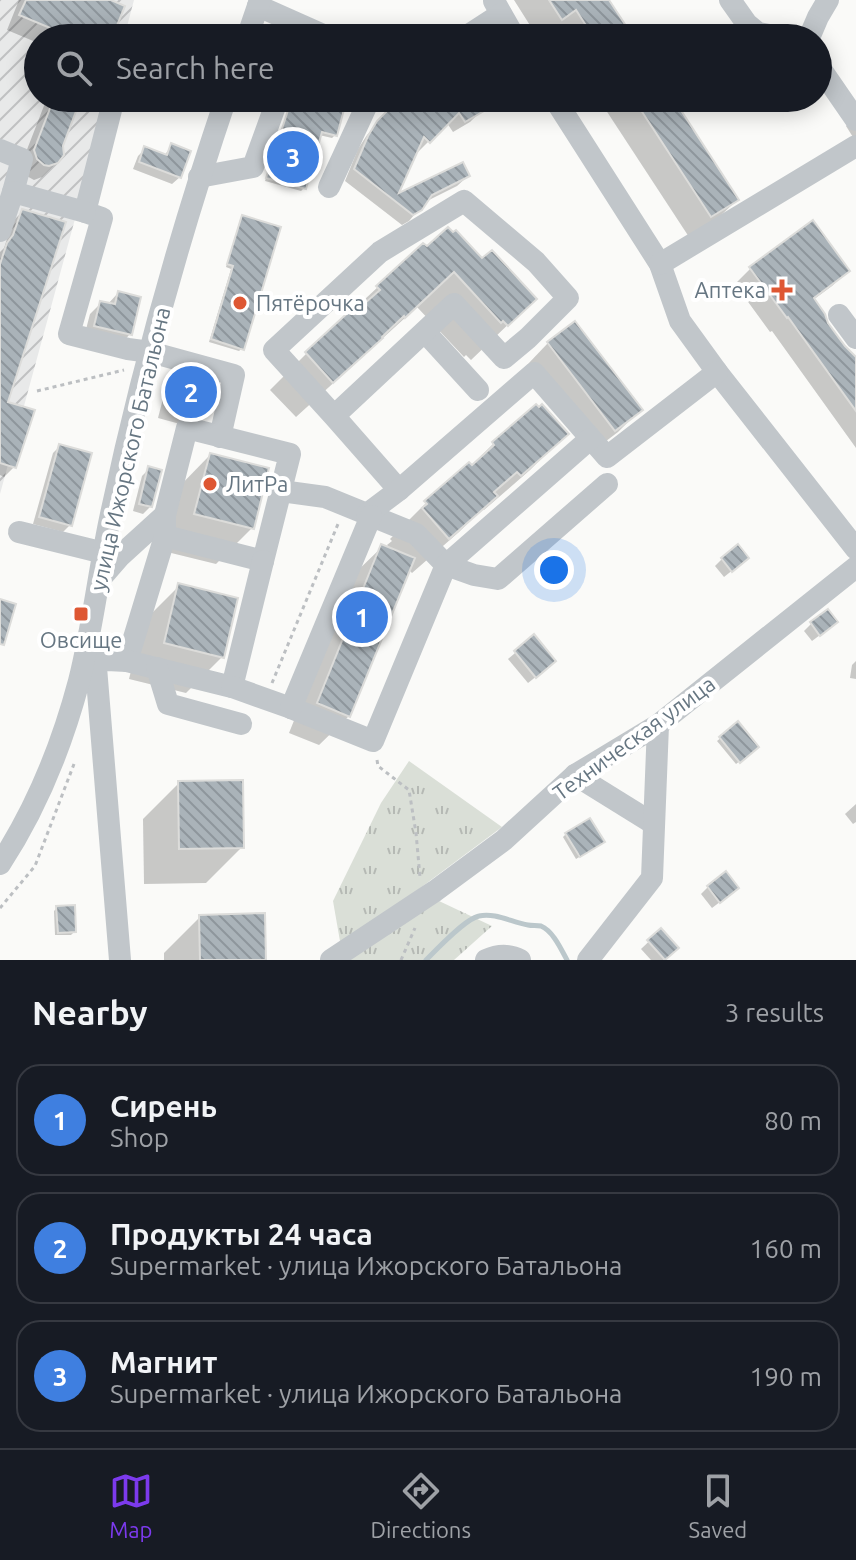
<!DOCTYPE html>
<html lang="en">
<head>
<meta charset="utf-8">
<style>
	body { margin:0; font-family:Ubuntu,sans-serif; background:#242831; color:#f1f3f6 }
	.you { position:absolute; left:554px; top:570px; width:28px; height:28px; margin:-20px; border:6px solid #fff; border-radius:50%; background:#1a73e8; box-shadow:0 0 0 12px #1a73e833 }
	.badge { display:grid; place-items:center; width:52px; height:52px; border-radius:50%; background:#7c3aed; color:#fff; font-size:26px; font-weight:700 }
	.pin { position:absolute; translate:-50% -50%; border:4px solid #fff; box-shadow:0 2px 8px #0006 }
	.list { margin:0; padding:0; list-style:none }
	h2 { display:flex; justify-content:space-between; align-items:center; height:104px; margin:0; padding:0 32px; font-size:34px }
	h2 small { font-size:26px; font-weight:400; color:#9ea1a6 }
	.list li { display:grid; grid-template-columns:52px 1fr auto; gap:24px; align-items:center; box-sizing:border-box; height:112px; margin:0 16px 16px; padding:0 16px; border:2px solid #363941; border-radius:24px }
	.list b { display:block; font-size:30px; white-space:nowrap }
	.list p { margin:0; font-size:26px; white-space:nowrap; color:#9ea1a6 }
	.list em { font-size:26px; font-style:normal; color:#9ea1a6 }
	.icon { flex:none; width:44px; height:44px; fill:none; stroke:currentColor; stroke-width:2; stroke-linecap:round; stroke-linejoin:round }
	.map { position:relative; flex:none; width:856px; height:960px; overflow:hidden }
	.search { position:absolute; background:#171b24; box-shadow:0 4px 20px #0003; left:24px; right:24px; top:24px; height:88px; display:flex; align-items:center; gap:20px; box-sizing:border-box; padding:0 28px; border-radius:44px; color:#9ea1a6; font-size:30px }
	.sheet { height:488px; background:#171b24 }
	nav { display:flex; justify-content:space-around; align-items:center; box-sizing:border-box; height:112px; border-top:2px solid #363941; background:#171b24; font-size:22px; color:#9ea1a6 }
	nav a { display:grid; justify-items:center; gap:4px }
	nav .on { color:#7c3aed }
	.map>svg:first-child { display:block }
</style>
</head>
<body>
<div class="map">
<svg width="856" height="960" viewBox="0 0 856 960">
	<defs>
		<pattern id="industrial-furrows" width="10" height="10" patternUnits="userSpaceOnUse" patternTransform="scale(2)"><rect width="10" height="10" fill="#e8e9e9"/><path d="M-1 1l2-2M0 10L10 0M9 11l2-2" fill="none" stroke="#c0c1c2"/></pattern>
		<pattern id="grass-tufts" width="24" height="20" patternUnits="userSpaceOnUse" patternTransform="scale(2)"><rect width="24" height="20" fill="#dadfd7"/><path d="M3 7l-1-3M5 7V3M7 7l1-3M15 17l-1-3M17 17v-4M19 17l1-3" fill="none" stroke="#b5b9b4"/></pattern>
		<pattern id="building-back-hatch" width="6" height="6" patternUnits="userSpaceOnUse" patternTransform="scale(2)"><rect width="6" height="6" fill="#aab3b9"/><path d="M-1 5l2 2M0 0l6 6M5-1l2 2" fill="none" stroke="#8e969c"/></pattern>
	</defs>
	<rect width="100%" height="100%" fill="#fafaf8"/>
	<polygon fill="url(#industrial-furrows)" points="0,0 134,0 124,38 38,38 38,98 108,98 0,494"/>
	<g fill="url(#grass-tufts)">
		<polygon points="409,761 502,827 341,947 333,901 381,803"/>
		<polygon points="439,901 492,926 454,960 345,960"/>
	</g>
	<g fill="#0003">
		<polygon points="19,0 106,0 110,38 38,38 38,43 7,30"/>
		<polygon points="514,0 605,0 630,38 559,38 554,30 542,38 538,38"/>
		<polygon points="47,98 86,98 75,109 61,146 60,159 42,177 34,180 23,174 21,165"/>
		<polygon points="288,98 345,98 335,135 332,138 319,135 304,188 301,191 265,181 289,107"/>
		<polygon points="403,98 473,98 481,111 470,122 453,132 447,123 418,152 416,150 395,197 468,176 457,186 425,202 409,221 402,225 345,181 358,149 367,135"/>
		<polygon points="598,98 670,98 737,200 715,221 689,237"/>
		<polygon points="856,116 856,142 846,126"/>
		<polygon points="172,145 180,177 172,184 133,169 138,156 145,149 164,156"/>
		<polygon points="23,211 5,403 14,467 4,477 0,475 0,252 4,248 13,221"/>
		<polygon points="243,217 242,348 239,351 209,342 231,269 226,267 240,220"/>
		<polygon points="812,223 848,271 832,286 813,300 826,324 856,360 856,448 772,331 770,332 735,284 750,269"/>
		<polygon points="423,245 482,261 535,299 471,360 466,355 464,357 417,307 296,417 270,390 306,354"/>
		<polygon points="118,293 130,334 119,346 84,337 90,314 101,303 107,305"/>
		<polygon points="548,343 640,410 618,432 593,451 527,365"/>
		<polygon points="177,376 203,416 191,427 158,418 166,387"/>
		<polygon points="536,407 566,434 530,470 484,510 482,509 459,532 412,573 408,569 349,716 319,745 289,733 352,576 382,547 392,551 387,545 392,541 390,539 426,503 470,467 493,444"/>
		<polygon points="60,446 70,525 63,532 33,524 53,453"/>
		<polygon points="210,455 252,528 216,564 159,550 174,492"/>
		<polygon points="149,469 151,506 143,514 133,511 142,476"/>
		<polygon points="722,559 739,565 724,577 715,566"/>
		<polygon points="179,586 222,657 186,693 129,679 143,622"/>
		<polygon points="811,624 828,629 812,641 804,631"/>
		<polygon points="534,637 547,668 528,683 508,659"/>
		<polygon points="856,661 856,679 850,678 852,665"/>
		<polygon points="738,724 757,747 736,764 717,741"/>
		<polygon points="179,783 242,847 206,883 144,884 143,819"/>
		<polygon points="856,804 856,822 853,824 845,814"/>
		<polygon points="566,834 599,845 576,859 563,837"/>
		<polygon points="708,887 729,895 712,908 701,894"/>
		<polygon points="57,908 74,932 71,935 55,935 54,911"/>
		<polygon points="200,917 263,960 164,960 164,953"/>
		<polygon points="660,931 676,948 663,960 651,960 641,949"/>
	</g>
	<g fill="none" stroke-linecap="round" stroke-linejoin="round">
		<path stroke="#bbc7cb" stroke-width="5" d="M 426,960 C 437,949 465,919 479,916 C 495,912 513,923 528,925 C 532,926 537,925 541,926 C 553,931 561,949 567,960"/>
	</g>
	<g fill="url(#building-back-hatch)" stroke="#dcdcda" stroke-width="2">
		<polygon points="26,0 111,0 125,6 112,38 74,38 19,15"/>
		<polygon points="549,0 609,0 634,38 594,38 576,10 562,20"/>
		<polygon points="54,98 81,98 63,146 64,155 58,163 49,166 44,165 37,159 34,150"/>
		<polygon points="292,98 347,98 337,136 322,132 306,189 266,178"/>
		<polygon points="400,98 475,98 484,111 465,122 459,113 430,143 424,137 399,193 463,162 470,176 432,195 422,210 413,215 354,169 368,136 377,121"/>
		<polygon points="633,98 673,98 739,200 711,217"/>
		<polygon points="171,143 191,151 181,178 139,162 144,146 167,155"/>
		<polygon points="22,209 66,222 8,402 35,410 16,468 0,463 0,264 7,243 13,235"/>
		<polygon points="242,215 281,227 244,350 211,339 233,266 227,264"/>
		<polygon points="813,220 850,271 814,298 825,314 828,323 845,346 856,357 856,411 788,317 787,318 749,267"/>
		<polygon points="448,227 453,232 456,230 482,258 492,250 537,299 508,326 503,321 501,323 454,272 405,318 404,316 382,337 383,338 333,383 305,352 353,308 356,311 380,290 376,286 423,243 427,246"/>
		<polygon points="118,291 141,297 132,335 94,326 100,301 115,304"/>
		<polygon points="575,321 643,410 615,431 547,342"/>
		<polygon points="176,374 213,384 204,417 168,407"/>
		<polygon points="536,404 539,407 542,404 569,434 521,476 517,472 494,492 498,496 449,539 422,508 427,504 424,501 469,462 472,465 494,445 492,442"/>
		<polygon points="59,444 92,453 72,526 39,517"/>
		<polygon points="210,453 269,468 254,529 194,514"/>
		<polygon points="148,466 162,470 152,507 139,504"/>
		<polygon points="381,544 415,558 350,717 317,703"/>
		<polygon points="738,544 749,558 732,572 721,558"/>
		<polygon points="178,583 238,598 224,658 164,643"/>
		<polygon points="0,599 16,604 4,645 0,644"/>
		<polygon points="828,609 838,622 820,636 810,622"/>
		<polygon points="534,634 556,661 536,678 514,651"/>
		<polygon points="738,721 759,747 740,763 719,737"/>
		<polygon points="243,780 244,848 179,849 178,781"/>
		<polygon points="590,818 605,842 580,857 565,833"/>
		<polygon points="726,871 739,888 720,903 707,886"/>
		<polygon points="75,905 76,932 58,933 56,906"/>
		<polygon points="265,913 266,960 200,960 199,915"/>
		<polygon points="661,928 679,948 665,960 647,940"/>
	</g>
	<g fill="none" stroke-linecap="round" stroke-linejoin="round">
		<g stroke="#bcbfc2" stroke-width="3" stroke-dasharray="4 4" stroke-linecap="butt">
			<polyline points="37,391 124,370"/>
			<polyline points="272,683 338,524"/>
			<polyline points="377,760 378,766 409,790 416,833 420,877"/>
			<polyline points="0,908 35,866 74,764"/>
			<polyline points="401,960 415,928"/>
		</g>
		<g stroke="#c1c6ca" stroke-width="22">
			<polyline points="730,0 747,24 758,33 785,38"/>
			<polyline points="494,1 515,38"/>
			<polyline points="258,6 330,38"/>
			<polyline points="247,38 260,0"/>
			<polyline points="464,38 501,14"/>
			<polyline points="809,38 818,17 828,0"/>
			<polyline points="818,65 856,120"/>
			<polyline points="554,98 660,264 680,321 717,372 856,549"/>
			<polyline points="111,110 85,212 102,218 69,334 128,349 150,352 234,375 220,437"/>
			<polyline points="0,150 22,159 13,192"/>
			<polyline points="199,177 253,167 278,98"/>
			<polyline points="329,187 370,98"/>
			<polyline points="0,231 13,192 85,212"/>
			<polyline points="660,264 856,146"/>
			<polyline points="839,315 856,338"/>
			<polyline points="425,332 478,390"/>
			<polyline points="334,416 454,304 504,358 528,338 568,298 536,262 464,201 380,252 274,350 334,416 399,490"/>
			<polyline points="281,491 325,497 416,534 446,565 474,575 498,579 607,484"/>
			<polyline points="367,514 399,490 534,373 607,457 717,372"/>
			<polyline points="19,532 104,553"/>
			<polyline points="100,579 120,556 165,515"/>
			<polyline points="94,643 120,960"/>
			<polyline points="127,661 165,536 165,515 187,428 290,454 263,561 165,536"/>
			<polyline points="96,663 107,660 127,661 232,687 263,561"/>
			<polyline points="157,668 168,704 241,724"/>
			<polyline points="232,687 291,708 373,741 446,565 590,439"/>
			<polyline points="291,708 371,516"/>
			<polyline points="575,775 654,824"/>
			<path d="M 0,864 C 36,809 62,745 79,681 C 93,626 99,569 111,514 C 141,373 180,234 226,98"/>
			<polyline points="331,960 435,891 504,840 575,775 658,725 856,567"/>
			<path d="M 486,960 C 497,955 509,954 520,960"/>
			<polyline points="588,960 652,878 658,725"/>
		</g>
	</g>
	<g fill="#de5733" stroke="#fff" stroke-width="3">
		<path d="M778 278h8v8h8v8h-8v8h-8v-8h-8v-8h8z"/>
		<circle cx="240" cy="303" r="8"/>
		<circle cx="210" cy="484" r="8"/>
		<rect x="73" y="606" width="16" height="16" rx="4"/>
	</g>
	<g text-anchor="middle" stroke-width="8" stroke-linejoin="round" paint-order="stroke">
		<g font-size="22" fill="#667682" stroke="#fff" text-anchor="start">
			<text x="766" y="298" text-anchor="end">Аптека</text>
			<text x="256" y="311">Пятёрочка</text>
			<text x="226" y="492">ЛитРа</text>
			<text x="81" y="648" text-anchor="middle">Овсище</text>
		</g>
		<g font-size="22" fill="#667682" stroke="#fff">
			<text transform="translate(130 449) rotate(-77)" y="8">улица Ижорского Батальона</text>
			<text transform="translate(634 738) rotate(-36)" y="8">Техническая улица</text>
		</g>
	</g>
</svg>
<div class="you"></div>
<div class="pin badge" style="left:362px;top:617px;background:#3f7fe0">1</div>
<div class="pin badge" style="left:191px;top:392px;background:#3f7fe0">2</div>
<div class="pin badge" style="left:293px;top:157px;background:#3f7fe0">3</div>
<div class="search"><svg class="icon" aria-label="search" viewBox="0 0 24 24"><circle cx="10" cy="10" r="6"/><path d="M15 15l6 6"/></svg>Search here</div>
</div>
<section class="sheet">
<h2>Nearby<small>3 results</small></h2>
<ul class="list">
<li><span class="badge" style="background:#3f7fe0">1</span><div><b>Сирень</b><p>Shop</p></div><em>80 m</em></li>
<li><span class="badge" style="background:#3f7fe0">2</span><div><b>Продукты 24 часа</b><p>Supermarket · улица Ижорского Батальона</p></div><em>160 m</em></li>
<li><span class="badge" style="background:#3f7fe0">3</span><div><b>Магнит</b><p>Supermarket · улица Ижорского Батальона</p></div><em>190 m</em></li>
</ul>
</section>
<nav>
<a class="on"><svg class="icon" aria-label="map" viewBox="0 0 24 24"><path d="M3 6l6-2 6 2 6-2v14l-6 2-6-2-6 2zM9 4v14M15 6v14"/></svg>Map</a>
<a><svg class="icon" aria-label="directions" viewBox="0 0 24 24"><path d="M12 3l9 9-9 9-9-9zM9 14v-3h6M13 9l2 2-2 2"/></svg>Directions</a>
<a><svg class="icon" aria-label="saved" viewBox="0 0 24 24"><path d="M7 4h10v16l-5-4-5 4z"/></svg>Saved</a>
</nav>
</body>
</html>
